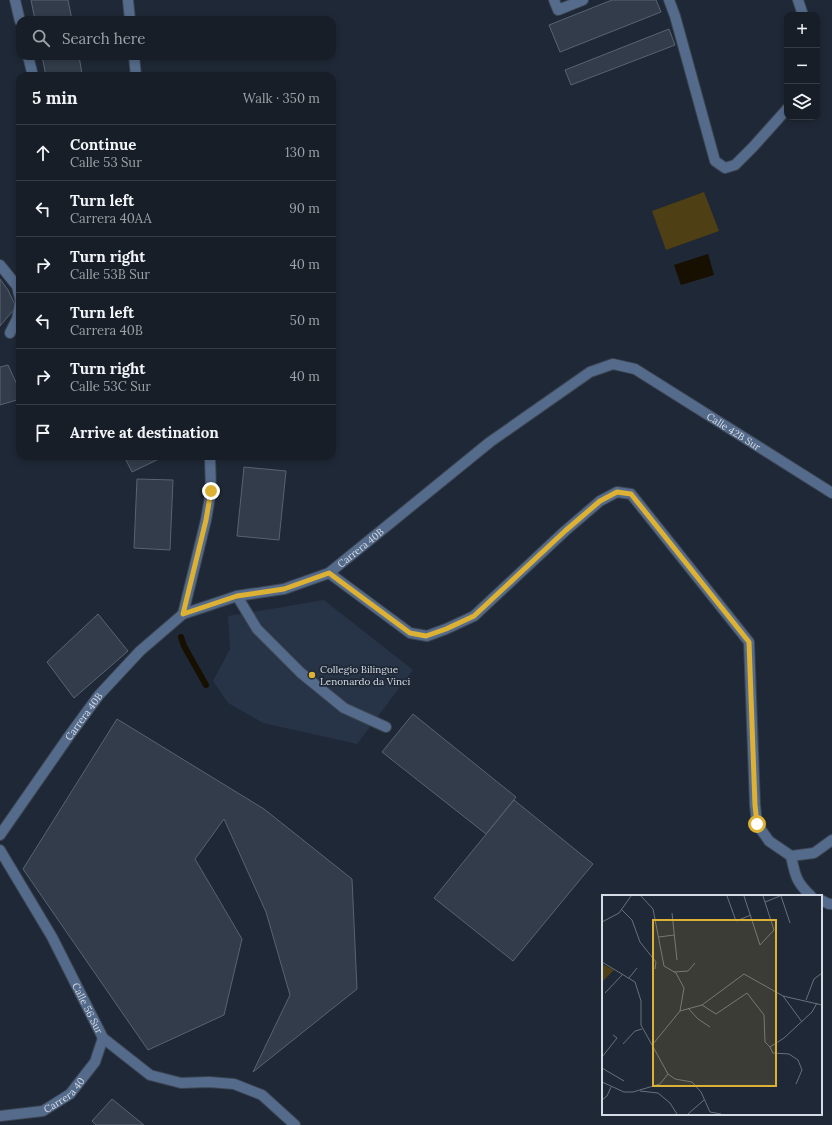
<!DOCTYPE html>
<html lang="en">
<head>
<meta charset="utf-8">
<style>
	body { margin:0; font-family:Lora,serif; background:#202730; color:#f1f3f6 }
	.controls { position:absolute; right:12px; top:12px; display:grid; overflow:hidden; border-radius:8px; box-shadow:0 2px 6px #0003 }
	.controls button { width:36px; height:36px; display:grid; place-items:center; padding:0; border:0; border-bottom:1px solid #363c45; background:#171e28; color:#f1f3f6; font:20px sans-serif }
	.stop { position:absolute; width:12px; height:12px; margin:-9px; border:3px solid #ddb133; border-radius:50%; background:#fff }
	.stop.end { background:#ddb133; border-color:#fff; box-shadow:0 1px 4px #0008 }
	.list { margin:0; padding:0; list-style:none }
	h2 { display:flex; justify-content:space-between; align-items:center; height:52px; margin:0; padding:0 16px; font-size:17px }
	h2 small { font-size:13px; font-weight:400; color:#9ea2a8 }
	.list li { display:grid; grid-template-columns:26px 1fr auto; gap:12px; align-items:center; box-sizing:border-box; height:56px; padding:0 16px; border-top:1px solid #363c45 }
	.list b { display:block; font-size:15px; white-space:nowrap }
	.list p { margin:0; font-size:13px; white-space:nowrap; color:#9ea2a8 }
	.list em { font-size:13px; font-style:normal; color:#9ea2a8 }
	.icon { flex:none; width:22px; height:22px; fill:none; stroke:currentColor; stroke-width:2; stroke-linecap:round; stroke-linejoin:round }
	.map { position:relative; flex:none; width:832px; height:1125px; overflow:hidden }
	.search { position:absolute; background:#171e28; box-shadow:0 2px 6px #0003; left:16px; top:16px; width:320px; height:44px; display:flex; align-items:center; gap:10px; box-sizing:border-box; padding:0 14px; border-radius:12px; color:#9ea2a8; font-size:15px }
	.panel { position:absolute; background:#171e28; box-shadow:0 2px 6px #0003; left:16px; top:72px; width:320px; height:388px; border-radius:12px }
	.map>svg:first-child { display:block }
</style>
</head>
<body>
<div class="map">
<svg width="832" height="1125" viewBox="0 0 832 1125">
	<rect width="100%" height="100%" fill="#1f2836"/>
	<polygon fill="#273346" points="324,600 413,670 357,744 263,723 228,703 213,681 230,649 228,616"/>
	<polygon fill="#4f3f14" points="704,192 719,231 666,250 652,211"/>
	<polygon fill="#170f00" points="708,254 714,275 681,285 674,265"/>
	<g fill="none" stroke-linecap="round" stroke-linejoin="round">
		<polyline stroke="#170f00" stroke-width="6" points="181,637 184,646 206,685"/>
	</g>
	<g fill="#323c4a" stroke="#586373">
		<polygon points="31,0 68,0 72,20 35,20"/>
		<polygon points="612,0 656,0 661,12 560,52 549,25"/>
		<polygon points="669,29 675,45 571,85 565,70"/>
		<polygon points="42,56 79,56 82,74 71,76 46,76"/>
		<polygon points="0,279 8,290 16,307 0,326"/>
		<polygon points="8,365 20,391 20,399 0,405 0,367"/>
		<polygon points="124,456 165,456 132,472"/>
		<polygon points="244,467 286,471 279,540 237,536"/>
		<polygon points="137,479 173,480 170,550 134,548"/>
		<polygon points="98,614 128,651 74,698 47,662"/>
		<polygon points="413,714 516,797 486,834 382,752"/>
		<polygon points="117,719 264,809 352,879 357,989 253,1072 290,995 266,912 224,819 195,859 242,939 224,1015 148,1050 23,869"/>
		<polygon points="514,800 593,864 513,961 434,898"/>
		<polygon points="112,1099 144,1125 96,1125 92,1121"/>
	</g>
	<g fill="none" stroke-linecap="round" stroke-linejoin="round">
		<defs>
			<g id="minor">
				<polyline points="15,0 20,21"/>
				<polyline points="128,0 130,20"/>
				<polyline points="554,0 558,10 583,0"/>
				<polyline points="669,0 675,16 715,161 725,168 735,165 753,147 787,109"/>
				<polyline points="798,0 803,15"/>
				<polyline points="28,56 33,76"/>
				<polyline points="134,56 136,76"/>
				<polyline points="0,265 17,286 20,299"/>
				<polyline points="10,333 17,319 20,303"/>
				<polyline points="329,573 410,633 427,636 446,629 474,616 565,531 600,501 617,492 631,494 749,642 755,805 757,824 769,841 791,856 814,853 832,840"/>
				<polyline points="237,596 257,629 301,673 344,708 386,727"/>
				<polyline points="183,614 206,520 211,491 210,458 209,456"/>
				<path id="s1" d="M 0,835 L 69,736 L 99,695 L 140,651 L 183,614 L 237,596 L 284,589 L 329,573 L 490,442 L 590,372 L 613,364 L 635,369 L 832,493"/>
				<path id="s2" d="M 0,850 L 52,937 L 103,1038 L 150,1075 L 181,1083 L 209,1082 L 234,1084 L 262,1095 L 295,1125"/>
				<path d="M 791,856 C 795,875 796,882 811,896"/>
				<polyline points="821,900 829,904 832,904"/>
				<path id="s3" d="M 0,1116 L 43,1111 L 70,1094 L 95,1062 L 103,1038"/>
			</g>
		</defs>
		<use href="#minor" stroke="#3c4552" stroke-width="12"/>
		<use href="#minor" stroke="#556b8b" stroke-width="10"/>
	</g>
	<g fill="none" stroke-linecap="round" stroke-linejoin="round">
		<polyline stroke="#ddb133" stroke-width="5" points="211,491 206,520 183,614 237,596 284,589 329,573 410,633 426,636 446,629 474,616 565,531 600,501 617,492 631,494 749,642 755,805 757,824"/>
	</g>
	<circle fill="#ddb133" stroke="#1f2836" stroke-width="1.5" cx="312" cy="675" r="4"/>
	<g text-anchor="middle" stroke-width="3.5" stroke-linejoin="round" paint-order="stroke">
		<g font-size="10" fill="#d5dbe4" stroke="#1f2836">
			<text dy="4" stroke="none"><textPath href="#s1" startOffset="934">Calle 42B Sur</textPath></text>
			<text dy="4" stroke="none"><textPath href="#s1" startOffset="481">Carrera 40B</textPath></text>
			<text dy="4" stroke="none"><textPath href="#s1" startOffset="145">Carrera 40B</textPath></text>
			<text dy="4" stroke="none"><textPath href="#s2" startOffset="181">Calle 56 Sur</textPath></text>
			<text dy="4" stroke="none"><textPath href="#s3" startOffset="70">Carrera 40</textPath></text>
		</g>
		<g font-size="10" fill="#d5dbe4" stroke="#1f2836" text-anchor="start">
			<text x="320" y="673">Collegio Bilingue<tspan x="320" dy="12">Lenonardo da Vinci</tspan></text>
		</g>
	</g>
	<g transform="translate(602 895)">
		<rect width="220" height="220" fill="#1f2836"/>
		<path d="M 0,69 L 12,75 L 0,87 Z" fill="#4f3f14"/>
		<path fill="none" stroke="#68707c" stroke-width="1" d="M 39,1 L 51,14 L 62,71 L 74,78 L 82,93 L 78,116M 125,1 L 134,26 L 149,20M 142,1 L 158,50 L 172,35 L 161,1M 179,1 L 188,28M 163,7 L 178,1M 20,15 L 30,25 L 38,47 L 54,67 L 53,74M 70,18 L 75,65M 0,27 L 17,18 L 29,1M 57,42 L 72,40M 0,67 L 33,87 L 39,106 L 39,130 L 66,179 L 73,184 L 90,187 L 99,197 L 108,217 L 119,219M 72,77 L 86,76 L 93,68M 27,83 L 35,73M 3,98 L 21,79M 181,101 L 200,127M 204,105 L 212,84 L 220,78M 100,110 L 114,119 L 145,98 L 162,120 L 163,147 L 168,152 L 182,143 L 210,117 L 215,108M 86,113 L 96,124 L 108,132M 21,149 L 33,136 L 40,134M 51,149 L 78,116 L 100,110 L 142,79 L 181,101 L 220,110M 168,152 L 171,158 L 187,159 L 196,165 L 200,175 L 194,189M 0,162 L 15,143 L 11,140M 0,173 L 22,186M 0,187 L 22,197 L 31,197 L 58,189 L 66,179M 38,196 L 56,198 L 68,208 L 75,219M 0,205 L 5,201 L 9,192M 86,219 L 102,205"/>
		<path fill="#ddb133" fill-opacity="0.15" stroke="#ddb133" stroke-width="2" d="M 51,25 L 174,25 L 174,191 L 51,191 Z"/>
		<rect width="220" height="220" fill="none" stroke="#d5dbe4" stroke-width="2"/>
	</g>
</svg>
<div class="controls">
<button>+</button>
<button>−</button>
<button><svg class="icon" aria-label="layers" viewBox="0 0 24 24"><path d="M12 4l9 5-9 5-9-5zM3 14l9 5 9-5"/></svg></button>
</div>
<div class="stop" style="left:757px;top:824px"></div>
<div class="stop end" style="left:211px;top:491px"></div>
<div class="search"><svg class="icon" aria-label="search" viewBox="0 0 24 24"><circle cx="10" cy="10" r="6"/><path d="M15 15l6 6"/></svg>Search here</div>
<section class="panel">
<h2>5 min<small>Walk · 350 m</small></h2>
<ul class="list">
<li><svg class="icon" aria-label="ahead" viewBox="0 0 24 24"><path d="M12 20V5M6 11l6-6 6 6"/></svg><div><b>Continue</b><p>Calle 53 Sur</p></div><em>130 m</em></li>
<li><svg class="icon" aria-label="left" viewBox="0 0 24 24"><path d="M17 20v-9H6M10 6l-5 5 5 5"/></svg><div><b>Turn left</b><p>Carrera 40AA</p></div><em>90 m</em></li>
<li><svg class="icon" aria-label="right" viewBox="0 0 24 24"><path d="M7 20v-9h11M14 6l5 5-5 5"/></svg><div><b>Turn right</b><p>Calle 53B Sur</p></div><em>40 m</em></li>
<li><svg class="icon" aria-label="left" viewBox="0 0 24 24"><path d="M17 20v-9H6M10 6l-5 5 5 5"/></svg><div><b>Turn left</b><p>Carrera 40B</p></div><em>50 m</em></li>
<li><svg class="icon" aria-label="right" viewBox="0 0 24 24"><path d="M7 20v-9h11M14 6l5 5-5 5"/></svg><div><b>Turn right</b><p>Calle 53C Sur</p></div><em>40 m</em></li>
<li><svg class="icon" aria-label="arrive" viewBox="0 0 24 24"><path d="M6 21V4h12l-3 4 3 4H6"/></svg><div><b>Arrive at destination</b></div></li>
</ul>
</section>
</div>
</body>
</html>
